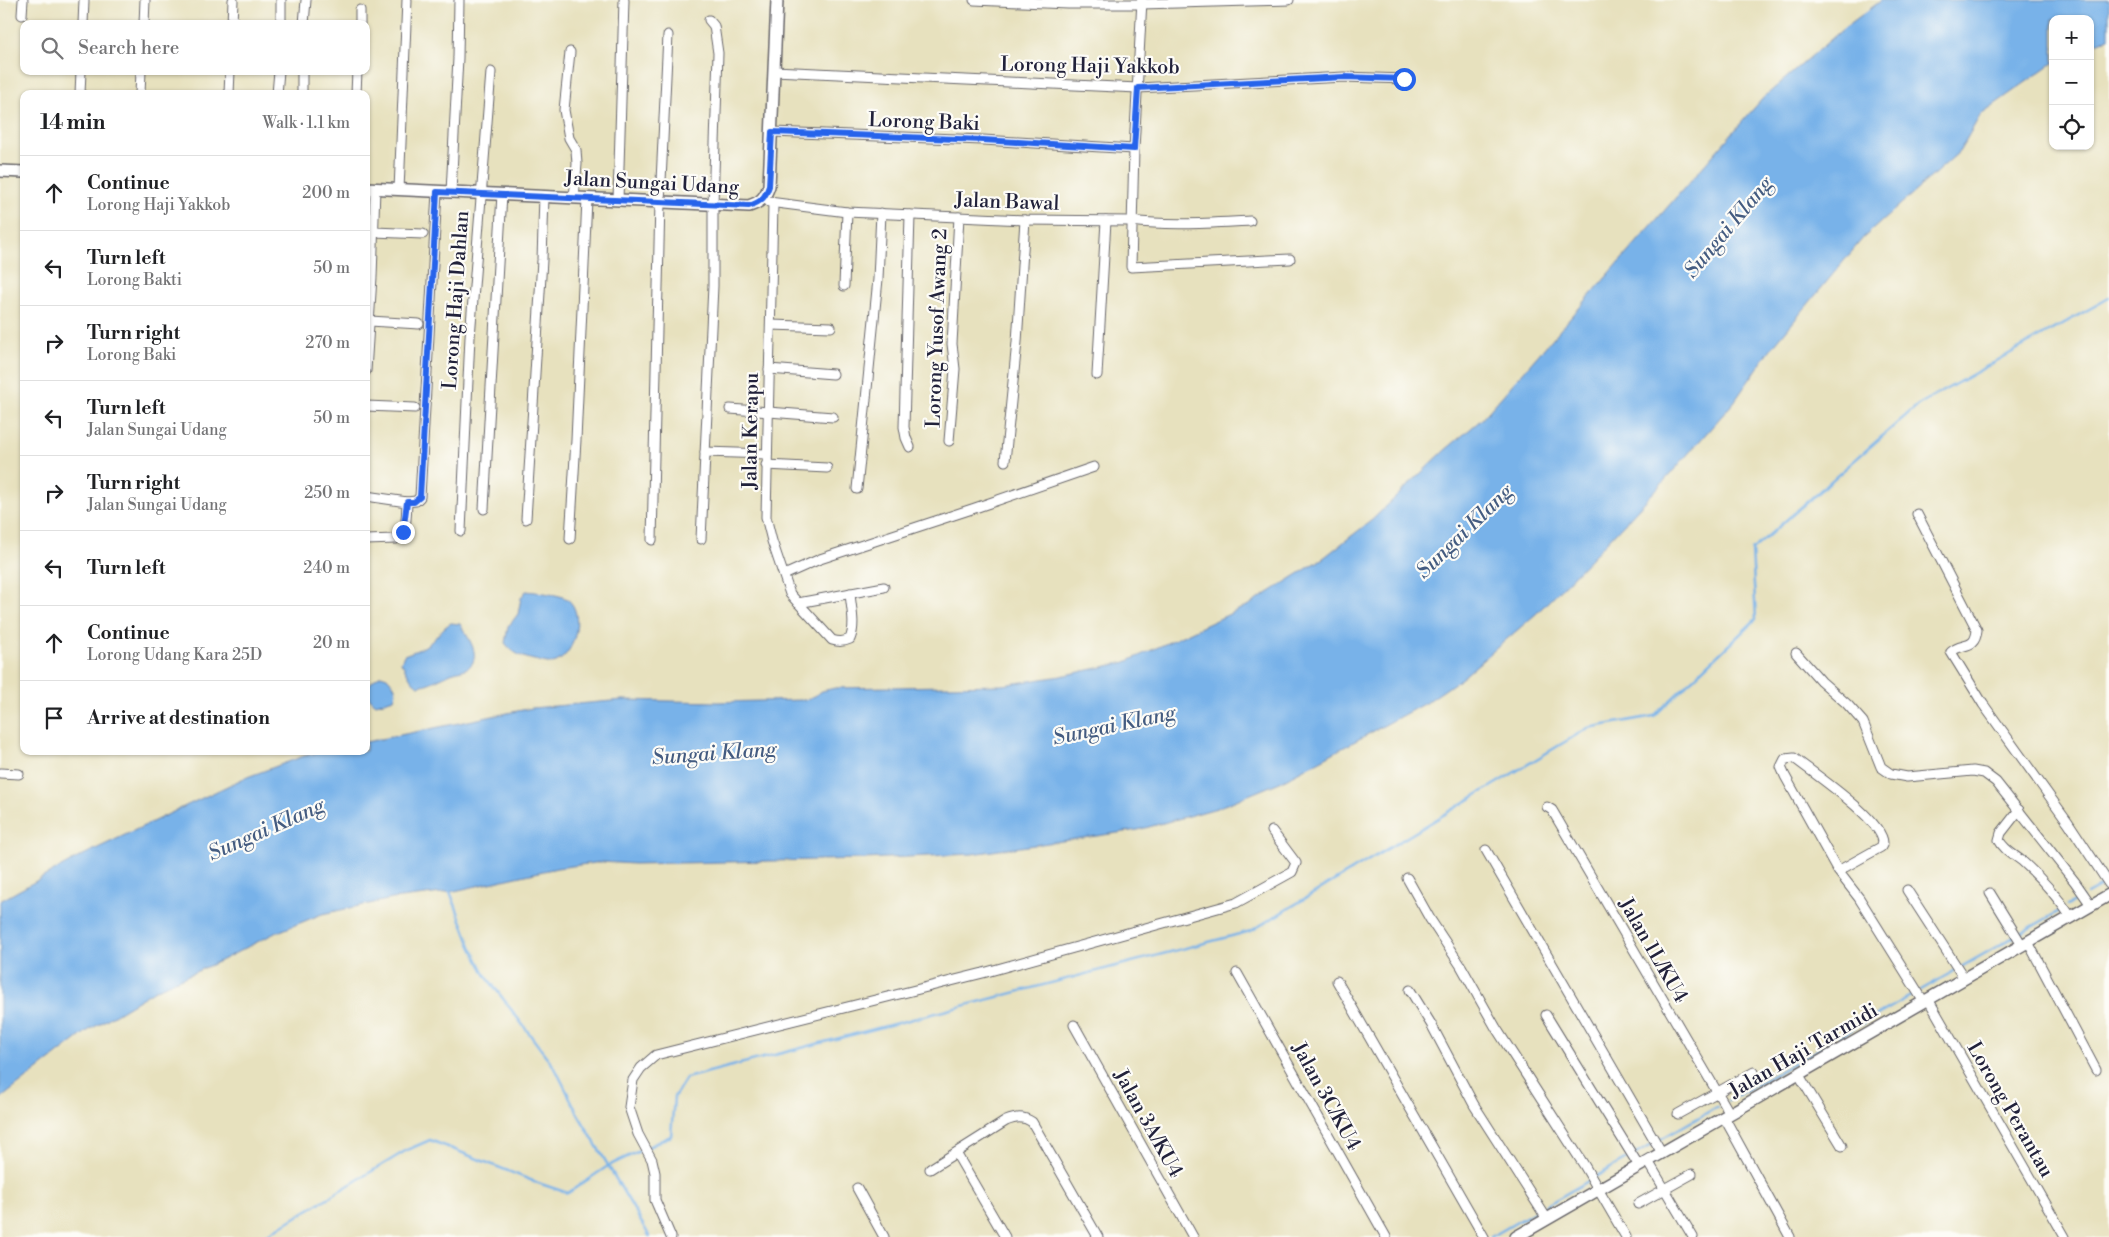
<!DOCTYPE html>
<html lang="en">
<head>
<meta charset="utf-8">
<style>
	body { margin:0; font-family:"Libre Bodoni",serif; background:#f2f2f2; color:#202124 }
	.controls { position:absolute; right:15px; top:15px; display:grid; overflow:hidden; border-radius:10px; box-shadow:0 1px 4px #0004 }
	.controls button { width:45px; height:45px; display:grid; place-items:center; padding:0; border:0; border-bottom:1px solid #e0e0e0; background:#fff; color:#202124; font:25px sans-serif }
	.stop { position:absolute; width:15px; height:15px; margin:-11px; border:4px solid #2563eb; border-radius:50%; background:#fff }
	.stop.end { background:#2563eb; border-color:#fff; box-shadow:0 1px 5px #0008 }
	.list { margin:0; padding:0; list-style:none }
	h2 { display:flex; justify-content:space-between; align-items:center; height:65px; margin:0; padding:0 20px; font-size:21px }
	h2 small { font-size:16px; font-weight:400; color:#757577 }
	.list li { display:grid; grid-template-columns:32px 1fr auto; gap:15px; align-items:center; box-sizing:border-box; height:75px; padding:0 20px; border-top:1px solid #e0e0e0 }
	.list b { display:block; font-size:19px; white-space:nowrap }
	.list p { margin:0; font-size:16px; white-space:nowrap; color:#757577 }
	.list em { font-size:16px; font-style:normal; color:#757577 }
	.icon { flex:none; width:28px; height:28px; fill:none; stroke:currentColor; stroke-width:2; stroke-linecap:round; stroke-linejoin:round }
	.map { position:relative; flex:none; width:2109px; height:1237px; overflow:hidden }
	.search { position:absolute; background:#fff; box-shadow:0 1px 4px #0004; left:20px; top:20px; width:350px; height:55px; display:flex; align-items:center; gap:12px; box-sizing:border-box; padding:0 18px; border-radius:10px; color:#757577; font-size:19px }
	.panel { position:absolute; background:#fff; box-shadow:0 1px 4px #0004; left:20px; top:90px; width:350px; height:665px; border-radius:10px }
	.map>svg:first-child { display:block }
</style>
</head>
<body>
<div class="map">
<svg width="2109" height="1237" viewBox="0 0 2109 1237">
	<rect width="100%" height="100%" fill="#fdfcf7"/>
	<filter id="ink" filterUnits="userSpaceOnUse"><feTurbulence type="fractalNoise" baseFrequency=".02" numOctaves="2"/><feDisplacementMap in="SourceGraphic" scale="10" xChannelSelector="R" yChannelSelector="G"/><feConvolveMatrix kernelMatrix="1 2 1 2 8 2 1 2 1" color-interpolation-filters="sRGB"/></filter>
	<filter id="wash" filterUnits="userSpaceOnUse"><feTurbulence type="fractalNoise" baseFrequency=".0096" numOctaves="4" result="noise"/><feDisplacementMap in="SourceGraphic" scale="20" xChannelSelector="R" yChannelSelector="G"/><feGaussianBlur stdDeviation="1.12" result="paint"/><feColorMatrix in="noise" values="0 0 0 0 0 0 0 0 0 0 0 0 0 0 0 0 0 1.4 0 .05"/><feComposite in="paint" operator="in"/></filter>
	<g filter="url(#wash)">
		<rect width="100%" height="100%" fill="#e7e1be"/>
		<g fill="#78b2e9" stroke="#4d6a92">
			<polygon points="1882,0 2109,0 2109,38 2090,45 2090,19 2053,19 2053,63 1981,114 1959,152 1863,238 1770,350 1734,402 1666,479 1604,545 1537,613 1462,678 1427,702 1280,782 1217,808 1138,830 972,854 864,859 634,864 602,862 557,868 450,892 392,899 322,914 273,934 220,961 157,989 86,1032 0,1099 0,901 81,856 242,779 304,756 325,751 366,751 366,742 532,708 623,700 718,702 803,700 810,699 822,691 835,688 1003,685 1061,676 1126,662 1249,605 1322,559 1372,520 1444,451 1482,419 1763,98 1844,28"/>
			<path d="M 526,591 C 535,592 560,594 567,599 C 586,612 575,658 553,663 C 547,664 540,661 534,660 C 521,657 513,653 505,643 L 508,627 L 518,614 L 521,598 Z"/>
			<path d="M 451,623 L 460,624 C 466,635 483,655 469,667 C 465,670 456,671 451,673 C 440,678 430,684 418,686 L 412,681 L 401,662 L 404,655 C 415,651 425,648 433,640 C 440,633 441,629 451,623 Z"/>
			<path d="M 381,675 L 387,677 C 393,684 399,689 394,699 L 376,704 C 361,693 367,683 381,675 Z"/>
		</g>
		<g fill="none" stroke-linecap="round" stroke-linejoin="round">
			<g stroke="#78b2e9" stroke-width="2.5">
				<polyline points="449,889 471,946 486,976 555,1068 578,1114 650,1237"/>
				<polyline points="2087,894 2105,884"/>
				<polyline points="2067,906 2081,898"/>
				<polyline points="1961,967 2063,909"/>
				<polyline points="1921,990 1956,970"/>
				<polyline points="1839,1037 1914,994"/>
				<polyline points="1728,1101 1833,1041"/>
				<polyline points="1659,1140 1717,1107"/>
				<polyline points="1634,1155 1652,1145"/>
				<polyline points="1595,1177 1630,1157"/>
				<polyline points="263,1237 407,1150 430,1140 538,1183 568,1193 608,1166 671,1136 674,1097 686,1078 1251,931 1588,728 1654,716 1756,619 1752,550 1918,405 2109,298"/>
				<polyline points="1491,1237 1590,1180"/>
			</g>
		</g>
	</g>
	<g filter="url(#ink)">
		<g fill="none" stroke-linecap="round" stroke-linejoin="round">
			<defs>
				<g id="minor">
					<polyline points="974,0 1068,4 1141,4 1289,0"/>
					<polyline points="1142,0 1134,149 1131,267 1290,259"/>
					<polyline points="22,15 23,0"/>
					<polyline points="83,24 84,0"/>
					<polyline points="144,24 145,0"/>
					<polyline points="232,24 233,0"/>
					<polyline points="281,24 281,0"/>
					<polyline points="304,24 306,0"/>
					<polyline points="360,24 360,10"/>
					<polyline points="570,52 564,110 569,138 576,150 577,164 574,198"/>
					<polyline points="774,71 1138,88 1344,77 1405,79"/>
					<polyline points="80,94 81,71"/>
					<polyline points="140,94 141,71"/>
					<polyline points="229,94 230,71"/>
					<polyline points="277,94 279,71"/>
					<polyline points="302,94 302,71"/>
					<polyline points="356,94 357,71"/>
					<polyline points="772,132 983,140 1134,149"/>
					<polyline points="399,190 407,0"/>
					<polyline points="451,192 458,58 459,0"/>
					<polyline points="618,200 624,0"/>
					<path d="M 769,202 L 847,212 L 1025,220 L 1131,221 C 1171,226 1210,223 1250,221"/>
					<path d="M 773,204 L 766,517 L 772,541 L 790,594 L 832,640 C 839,642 843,642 850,639 C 856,625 851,608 850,593"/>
					<polyline points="910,215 904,427 906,438 910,447"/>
					<polyline points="374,232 423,234"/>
					<polyline points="844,286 847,212"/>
					<polyline points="370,321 419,324"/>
					<polyline points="771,325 831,327"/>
					<polyline points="769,369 833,374"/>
					<polyline points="366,371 372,277 375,188"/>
					<polyline points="1097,375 1106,221"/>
					<polyline points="366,406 415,408"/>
					<polyline points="730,409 833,417"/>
					<polyline points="949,441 955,369 952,344 959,217"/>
					<polyline points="705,452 767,454"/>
					<polyline points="1005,461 1017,342 1025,220"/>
					<polyline points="766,465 827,468"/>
					<polyline points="857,489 878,279 881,213"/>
					<path d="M 366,496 L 407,502 C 406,516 408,531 396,539 L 366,540"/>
					<polyline points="407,502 416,501 420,497 437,192"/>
					<polyline points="484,509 502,194"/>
					<path d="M 1917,514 L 1977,630 C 1975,651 1962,642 1951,652 L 1983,704 L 2068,822 L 2109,884"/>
					<polyline points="526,519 542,260 544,196"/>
					<polyline points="461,531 470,337 491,72"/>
					<polyline points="570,539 576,440 587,199"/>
					<polyline points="701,539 713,286 713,204 718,53 714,26 709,20"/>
					<polyline points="652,540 660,202 668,35"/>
					<polyline points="784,575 820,559 975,508 1094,467"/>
					<polyline points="798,603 884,587"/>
					<polyline points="1796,653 1821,681 1847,704 1863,722 1881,767 1891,774 1907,777 1973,771 1984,773 1996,782 2075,882 2091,905"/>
					<polyline points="0,773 19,774"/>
					<polyline points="1547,807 1552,810 1730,1114"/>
					<path d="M 2019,810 L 2001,833 L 1999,840 C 2004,850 2013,854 2022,861 C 2041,878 2057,896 2071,917"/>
					<polyline points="1486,850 1662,1153"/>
					<path d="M 1838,871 L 1881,847 L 1883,843 C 1883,820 1813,773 1794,758 L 1785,759 L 1781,767 L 1785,776 L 1838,871 L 1859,898 L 1924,1002"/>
					<polyline points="1407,878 1430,919 1461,966 1496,1028 1584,1165 1626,1237"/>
					<polyline points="1907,890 1964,978"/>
					<polyline points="1990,893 2022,945"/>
					<polyline points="2028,942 2096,1070"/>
					<polyline points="1237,973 1386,1237"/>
					<polyline points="1337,981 1484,1237"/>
					<polyline points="1410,990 1431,1024 1474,1105 1547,1219"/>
					<polyline points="1928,999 2065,1237"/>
					<polyline points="1546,1015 1639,1166"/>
					<polyline points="1074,1025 1193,1237"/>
					<polyline points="1799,1075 1842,1146"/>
					<polyline points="1678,1114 1754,1072"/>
					<polyline points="1724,1117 1790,1237"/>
					<polyline points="956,1153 1005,1237"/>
					<polyline points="1648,1161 1693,1237"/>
					<path d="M 930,1169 L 1006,1121 C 1016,1117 1023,1116 1032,1122 L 1098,1237"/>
					<polyline points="857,1188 884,1237"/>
					<polyline points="1638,1204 1692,1174"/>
					<polyline points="671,1237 655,1200 655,1173 652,1160 638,1134 629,1107 633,1080 641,1068 656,1055 983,973 1236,903 1292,872 1296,863 1272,831"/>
				</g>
				<g id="tertiary">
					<polyline points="0,171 24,172"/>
					<path d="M 366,188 L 749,206 C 761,202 765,198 769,186 L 777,0"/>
					<polyline points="1516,1237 2109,895"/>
				</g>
			</defs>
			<use href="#minor" stroke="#676569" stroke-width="11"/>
			<use href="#tertiary" stroke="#676569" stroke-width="14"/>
			<use href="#minor" stroke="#fff" stroke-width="9"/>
			<use href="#tertiary" stroke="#fff" stroke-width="11"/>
		</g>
	</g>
	<g fill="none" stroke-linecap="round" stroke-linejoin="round" filter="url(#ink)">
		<path stroke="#2563eb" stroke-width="6" d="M 403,532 L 407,502 L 414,502 L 420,497 L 437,192 L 749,206 C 761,202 765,198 769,186 L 772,132 L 983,140 L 1134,149 L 1138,88 L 1344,77 L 1404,79"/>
	</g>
	<g text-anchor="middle" stroke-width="4.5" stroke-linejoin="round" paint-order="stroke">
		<g font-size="20" fill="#22223b" stroke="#fdfcf7">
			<text transform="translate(1090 65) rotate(1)" y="7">Lorong Haji Yakkob</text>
			<text transform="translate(924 121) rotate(2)" y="7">Lorong Baki</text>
			<text transform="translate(652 182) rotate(3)" y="7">Jalan Sungai Udang</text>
			<text transform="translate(1007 201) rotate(2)" y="7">Jalan Bawal</text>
			<text transform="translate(455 300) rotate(-86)" y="7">Lorong Haji Dahlan</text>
			<text transform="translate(936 328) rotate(-88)" y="7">Lorong Yusof Awang 2</text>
			<text transform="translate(750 431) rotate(-89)" y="7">Jalan Kerapu</text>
			<text transform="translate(1654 950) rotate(60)" y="7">Jalan 1L/KU4</text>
			<text transform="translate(1803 1050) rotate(-30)" y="7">Jalan Haji Tarmidi</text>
			<text transform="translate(1327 1096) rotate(61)" y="7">Jalan 3C/KU4</text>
			<text transform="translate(2011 1109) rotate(60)" y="7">Lorong Perantau</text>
			<text transform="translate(1149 1123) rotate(61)" y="7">Jalan 3A/KU4</text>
		</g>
		<g font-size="21" font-style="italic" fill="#445c81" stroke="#fdfcf7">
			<text transform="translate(1728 227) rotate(-50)" y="7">Sungai Klang</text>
			<text transform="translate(1464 531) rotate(-44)" y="7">Sungai Klang</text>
			<text transform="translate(1114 725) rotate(-12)" y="7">Sungai Klang</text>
			<text transform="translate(714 753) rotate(-4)" y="7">Sungai Klang</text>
			<text transform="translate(266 829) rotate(-24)" y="7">Sungai Klang</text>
		</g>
	</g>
</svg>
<div class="controls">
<button>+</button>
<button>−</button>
<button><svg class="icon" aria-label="locate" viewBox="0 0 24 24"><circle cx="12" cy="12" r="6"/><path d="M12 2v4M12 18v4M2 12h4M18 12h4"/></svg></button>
</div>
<div class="stop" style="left:1404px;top:79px"></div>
<div class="stop end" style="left:403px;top:532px"></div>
<div class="search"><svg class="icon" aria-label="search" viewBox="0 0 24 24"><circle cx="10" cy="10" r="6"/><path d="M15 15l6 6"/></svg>Search here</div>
<section class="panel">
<h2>14 min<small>Walk · 1.1 km</small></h2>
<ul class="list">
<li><svg class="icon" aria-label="ahead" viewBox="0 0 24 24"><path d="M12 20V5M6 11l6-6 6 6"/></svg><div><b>Continue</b><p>Lorong Haji Yakkob</p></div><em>200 m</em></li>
<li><svg class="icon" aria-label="left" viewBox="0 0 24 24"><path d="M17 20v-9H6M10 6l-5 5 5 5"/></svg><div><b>Turn left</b><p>Lorong Bakti</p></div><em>50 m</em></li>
<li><svg class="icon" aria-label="right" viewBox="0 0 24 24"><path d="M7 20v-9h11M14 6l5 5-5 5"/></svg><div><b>Turn right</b><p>Lorong Baki</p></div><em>270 m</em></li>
<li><svg class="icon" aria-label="left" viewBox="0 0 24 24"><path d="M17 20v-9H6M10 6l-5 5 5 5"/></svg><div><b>Turn left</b><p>Jalan Sungai Udang</p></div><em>50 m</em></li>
<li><svg class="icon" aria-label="right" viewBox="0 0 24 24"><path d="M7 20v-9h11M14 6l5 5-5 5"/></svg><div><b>Turn right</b><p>Jalan Sungai Udang</p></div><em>250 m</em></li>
<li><svg class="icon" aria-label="left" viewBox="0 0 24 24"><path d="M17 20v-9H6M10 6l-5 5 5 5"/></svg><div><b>Turn left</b></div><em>240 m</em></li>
<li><svg class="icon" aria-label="ahead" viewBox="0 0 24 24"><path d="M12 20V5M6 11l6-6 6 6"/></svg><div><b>Continue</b><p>Lorong Udang Kara 25D</p></div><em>20 m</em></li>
<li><svg class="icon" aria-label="arrive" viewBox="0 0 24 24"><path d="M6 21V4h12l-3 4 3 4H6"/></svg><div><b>Arrive at destination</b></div></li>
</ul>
</section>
</div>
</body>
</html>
